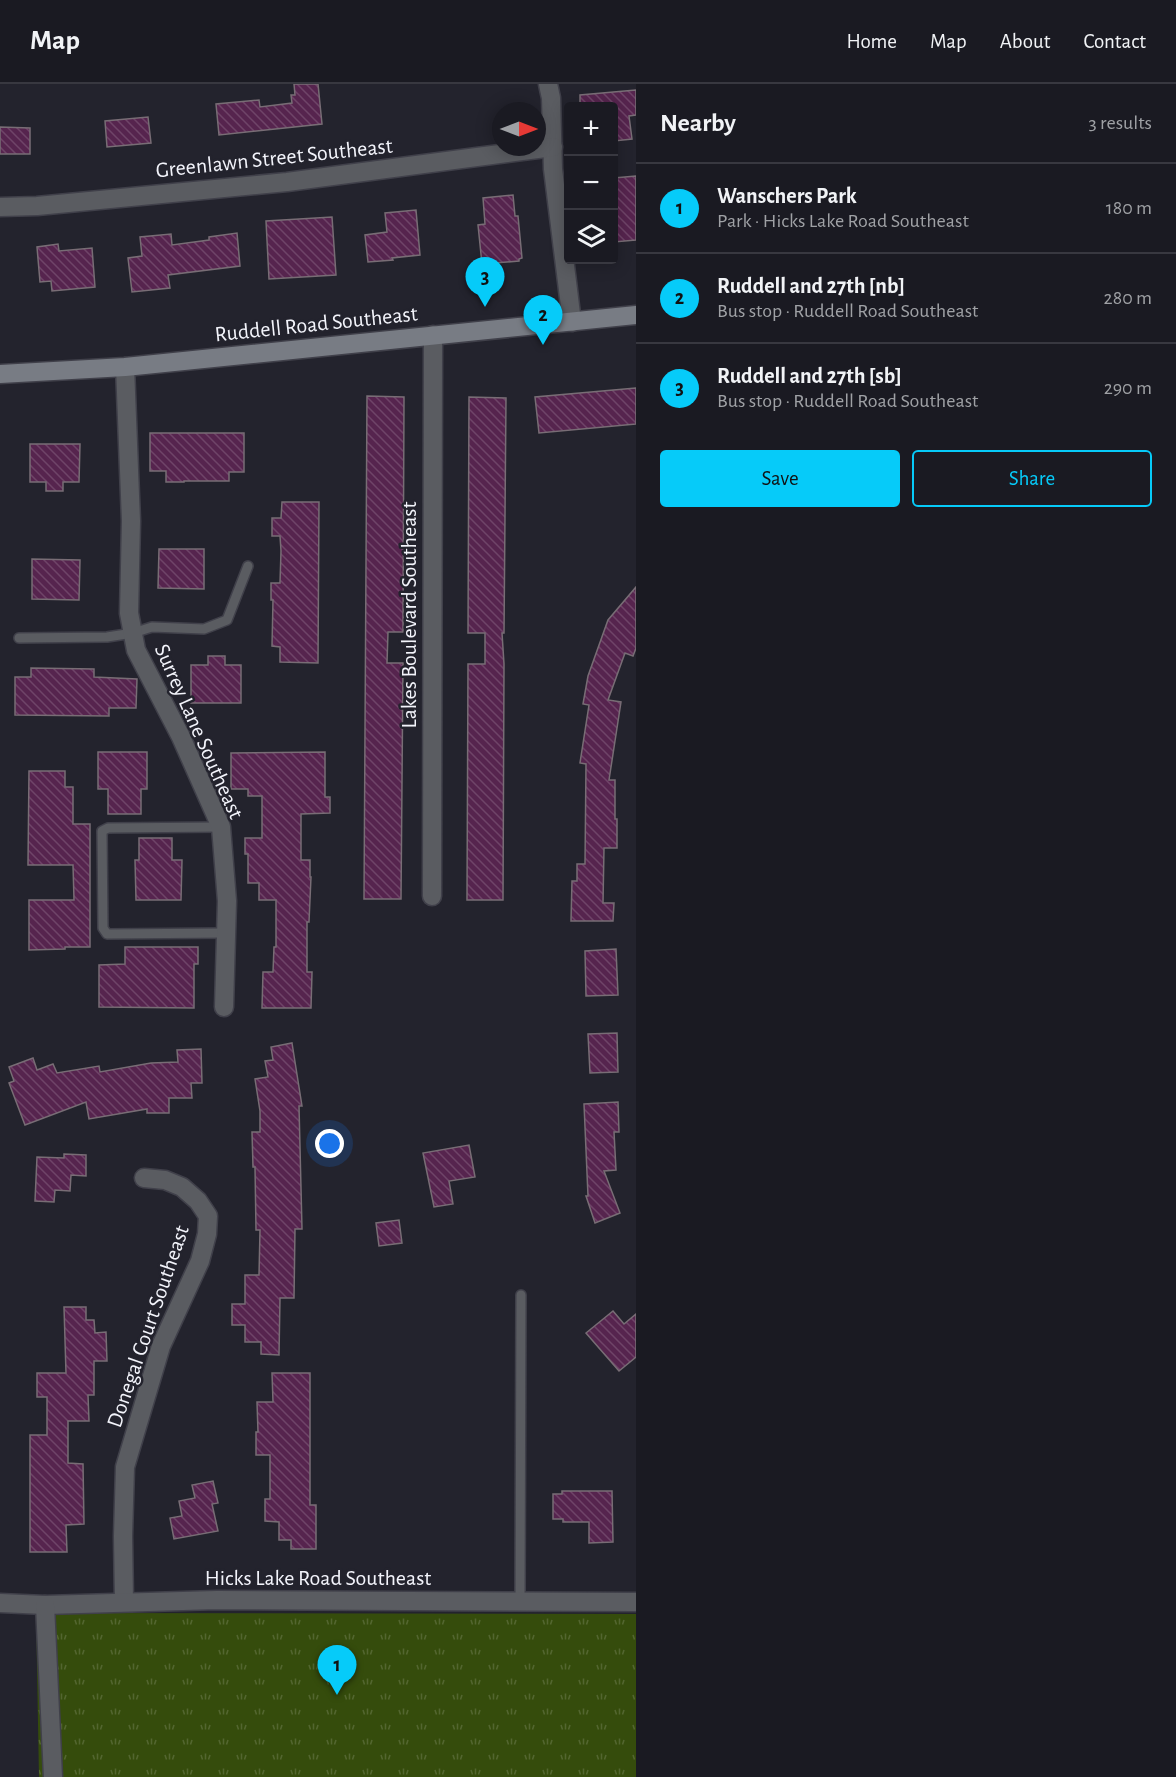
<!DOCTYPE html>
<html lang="en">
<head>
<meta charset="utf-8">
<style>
	body { margin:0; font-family:"Alegreya Sans",sans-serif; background:#27272f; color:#f1f3f6 }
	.controls { position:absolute; right:18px; top:18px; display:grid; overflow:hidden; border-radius:6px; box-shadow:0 3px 15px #0003 }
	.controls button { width:54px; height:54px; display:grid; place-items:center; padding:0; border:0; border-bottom:2px solid #383840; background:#1a1a22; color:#f1f3f6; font:30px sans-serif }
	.compass { position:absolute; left:492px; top:18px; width:54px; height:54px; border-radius:50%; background:#1a1a22; box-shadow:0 3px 15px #0003; rotate:90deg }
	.you { position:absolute; left:330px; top:1060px; width:21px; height:21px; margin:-15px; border:4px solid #fff; border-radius:50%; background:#1a73e8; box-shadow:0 0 0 9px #1a73e833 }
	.badge { display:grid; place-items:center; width:39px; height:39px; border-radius:50%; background:#06cbf9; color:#111; font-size:20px; font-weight:700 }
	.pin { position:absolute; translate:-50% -50px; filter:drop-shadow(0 2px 3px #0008) }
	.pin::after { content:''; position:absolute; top:32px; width:21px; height:18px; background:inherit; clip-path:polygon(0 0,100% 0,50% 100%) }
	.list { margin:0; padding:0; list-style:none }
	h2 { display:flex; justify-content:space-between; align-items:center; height:78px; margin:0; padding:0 24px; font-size:26px }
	h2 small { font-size:20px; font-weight:400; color:#9fa1a5 }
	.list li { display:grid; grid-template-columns:39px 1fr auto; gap:18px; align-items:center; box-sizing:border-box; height:90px; padding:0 24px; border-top:2px solid #383840 }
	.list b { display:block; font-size:22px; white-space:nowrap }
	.list p { margin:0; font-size:20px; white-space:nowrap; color:#9fa1a5 }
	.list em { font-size:20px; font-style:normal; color:#9fa1a5 }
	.actions { display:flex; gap:12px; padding:18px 24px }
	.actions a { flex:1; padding:14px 0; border:2px solid #06cbf9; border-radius:6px; text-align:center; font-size:21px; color:#06cbf9 }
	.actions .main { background:#06cbf9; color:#111 }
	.icon { flex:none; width:33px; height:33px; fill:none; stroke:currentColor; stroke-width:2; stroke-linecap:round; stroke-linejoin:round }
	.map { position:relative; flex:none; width:636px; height:1693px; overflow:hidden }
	header { display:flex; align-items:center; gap:36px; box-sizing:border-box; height:84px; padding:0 30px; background:#1a1a22; border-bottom:2px solid #383840 }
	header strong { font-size:28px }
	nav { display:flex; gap:33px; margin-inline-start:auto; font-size:21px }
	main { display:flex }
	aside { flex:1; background:#1a1a22 }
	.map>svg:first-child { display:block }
</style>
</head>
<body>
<header>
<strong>Map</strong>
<nav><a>Home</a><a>Map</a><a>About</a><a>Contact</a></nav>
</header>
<main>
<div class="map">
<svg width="636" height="1693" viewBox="0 0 636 1693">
	<defs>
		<pattern id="grass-tufts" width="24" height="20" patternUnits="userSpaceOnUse" patternTransform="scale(1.5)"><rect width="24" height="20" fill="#354c0c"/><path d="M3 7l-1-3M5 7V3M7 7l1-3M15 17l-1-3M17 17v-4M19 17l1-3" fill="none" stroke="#536630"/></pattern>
		<pattern id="building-back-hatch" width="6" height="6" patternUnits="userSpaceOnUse" patternTransform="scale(1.5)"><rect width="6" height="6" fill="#56244e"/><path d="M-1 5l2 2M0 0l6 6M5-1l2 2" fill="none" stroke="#6f4468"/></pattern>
	</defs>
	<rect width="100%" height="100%" fill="#23232d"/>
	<polygon fill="url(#grass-tufts)" points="36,1529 636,1530 636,1693 39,1693"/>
	<g fill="url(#building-back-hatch)" stroke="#786d75" stroke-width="1.5">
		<polygon points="294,0 318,0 322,40 219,51 216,20 259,16 260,23 292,19 291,11 295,11"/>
		<polygon points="636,6 636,31 629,32 632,55 614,57 614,22 580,22 580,11"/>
		<polygon points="148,33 151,59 107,63 105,37"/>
		<polygon points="0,43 30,44 30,70 0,70"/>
		<polygon points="636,92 636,156 614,158 614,94"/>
		<polygon points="513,111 515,132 518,132 522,174 519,175 519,177 482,180 478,141 485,140 483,114"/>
		<polygon points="416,126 420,171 392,174 393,176 368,178 365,151 387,148 385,129"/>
		<polygon points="332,133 336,191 269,195 266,137"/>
		<polygon points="237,149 240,182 168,191 170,204 132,208 128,174 142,172 140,153 171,150 172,161 209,156 209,153"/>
		<polygon points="58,160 59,167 92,164 95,203 52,207 51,197 40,198 37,163"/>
		<polygon points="636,304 636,340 539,349 535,313"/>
		<polygon points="367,312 404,313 403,548 388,548 387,579 403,579 401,815 364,815"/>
		<polygon points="469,313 506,314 504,549 502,549 504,580 503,816 467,816 468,580 485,580 485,549 468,549"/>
		<polygon points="150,349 244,349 244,388 229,388 229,397 184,397 184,398 166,398 166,387 150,387"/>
		<polygon points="30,360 80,360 79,398 63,398 63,407 46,407 46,398 30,398"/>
		<polygon points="282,418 319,418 318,579 280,578 280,563 272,562 273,516 271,516 271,499 280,499 281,467 280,452 272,452 272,434 281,434"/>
		<polygon points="159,465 204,465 204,505 158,504"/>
		<polygon points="32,475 80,476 79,516 32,515"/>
		<polygon points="636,503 636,564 633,572 625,569 608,616 621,618 609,696 615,696 615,735 617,735 617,764 604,764 603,819 614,819 613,837 571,837 572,797 577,797 577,780 585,780 586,680 580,679 589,621 583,620 588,592 608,536"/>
		<polygon points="208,572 225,572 225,581 241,581 241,619 191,619 191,581 208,581"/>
		<polygon points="31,584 94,585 94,593 137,595 136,624 109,624 109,632 15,631 15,593 31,593"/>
		<polygon points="98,668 147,668 147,705 141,705 141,730 108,730 108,705 98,705"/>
		<polygon points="325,668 325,713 330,713 330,729 301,730 301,776 310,776 310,793 311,793 309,838 307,838 307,888 312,888 311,924 262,924 263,888 273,888 274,863 276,863 276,816 259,816 259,799 248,799 248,770 245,770 245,754 262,754 262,712 248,712 248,705 231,705 231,669"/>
		<polygon points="29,687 65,687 65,703 73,703 73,740 90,740 90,863 65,863 65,865 29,866 29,816 74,816 73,781 28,781"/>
		<polygon points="139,754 172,754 172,776 182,776 181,816 136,816 135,776 139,776"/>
		<polygon points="125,863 198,863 198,880 194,880 194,924 99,923 99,881 125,880"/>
		<polygon points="616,865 618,911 586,912 585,867"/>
		<polygon points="617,949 618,988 590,989 588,950"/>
		<polygon points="292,959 302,1022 299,1022 302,1145 295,1145 294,1214 280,1214 279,1271 261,1270 261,1258 245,1258 245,1241 232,1241 232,1220 245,1220 245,1191 259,1191 260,1146 256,1146 255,1083 253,1083 252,1048 260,1048 260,1027 255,995 268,993 265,977 273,976 271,963"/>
		<polygon points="201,965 202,999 191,999 192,1014 169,1014 169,1029 147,1029 147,1025 89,1035 86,1018 25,1041 9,999 14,997 9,983 33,974 37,986 53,980 57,989 99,982 100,988 151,979 178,978 177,966"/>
		<polygon points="618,1018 619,1048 614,1048 616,1086 604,1087 620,1129 595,1139 586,1112 588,1112 584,1020"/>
		<polygon points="469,1061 475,1093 449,1097 453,1120 434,1123 423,1069"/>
		<polygon points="64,1070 86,1071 86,1092 71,1091 70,1107 55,1106 54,1118 35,1117 37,1073 64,1074"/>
		<polygon points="399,1136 402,1159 379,1162 376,1139"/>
		<polygon points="64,1223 86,1223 86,1236 94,1236 95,1249 106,1248 107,1277 94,1277 94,1311 88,1311 89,1337 68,1337 68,1379 83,1380 84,1440 66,1441 67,1468 30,1468 30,1351 47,1351 47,1313 37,1313 37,1289 66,1289"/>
		<polygon points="613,1227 624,1240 636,1230 636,1273 619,1287 586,1249"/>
		<polygon points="272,1289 310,1289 310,1421 316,1421 316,1465 291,1465 291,1456 279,1456 279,1438 265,1437 265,1415 270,1415 270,1371 256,1371 256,1348 258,1348 257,1318 273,1318"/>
		<polygon points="213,1397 218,1419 212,1420 218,1447 174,1455 170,1434 182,1432 179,1417 195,1414 192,1401"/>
		<polygon points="562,1407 612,1407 613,1458 589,1459 589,1438 563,1438 563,1435 553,1435 553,1410 562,1410"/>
	</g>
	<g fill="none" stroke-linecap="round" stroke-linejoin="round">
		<defs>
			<g id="lane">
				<polyline points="19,554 107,553 133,549 152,543 204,545 227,536 248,482"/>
				<polyline points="221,743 108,744 102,747 103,844 107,850 226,849"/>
				<polyline points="520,1517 521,1211"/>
			</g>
			<g id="street">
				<polyline points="548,0 551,14 553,85 572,238"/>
				<polyline points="0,123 37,122 287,98 553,63"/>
				<polyline points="125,283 131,437 129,529 136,566 181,653 221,743 227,817 224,923"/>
				<polyline points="432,812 433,251"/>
				<polyline points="124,1518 123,1452 125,1383 161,1262 200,1177 207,1150 208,1132 198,1117 182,1103 165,1096 144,1094"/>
				<polyline points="0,1519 45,1521 217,1516 636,1518"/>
				<polyline points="45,1521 53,1693"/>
			</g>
			<polyline id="secondary" points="0,290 125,283 636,231"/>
		</defs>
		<use href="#lane" stroke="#40404a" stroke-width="12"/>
		<use href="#street" stroke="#40404a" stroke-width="21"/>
		<use href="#secondary" stroke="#40404a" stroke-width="21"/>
		<use href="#lane" stroke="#5a5c61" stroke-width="9"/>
		<use href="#street" stroke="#5a5c61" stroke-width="18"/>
		<use href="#secondary" stroke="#787c84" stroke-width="18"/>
	</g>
	<g text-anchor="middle" stroke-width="5" stroke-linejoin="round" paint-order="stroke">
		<g font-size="22" fill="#f3f4fb" stroke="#23232d">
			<text transform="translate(274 73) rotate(-6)" y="8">Greenlawn Street Southeast</text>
			<text transform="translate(316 239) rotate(-6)" y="8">Ruddell Road Southeast</text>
			<text transform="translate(408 531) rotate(-90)" y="8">Lakes Boulevard Southeast</text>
			<text transform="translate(200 647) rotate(66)" y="8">Surrey Lane Southeast</text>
			<text transform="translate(147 1242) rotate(-71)" y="8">Donegal Court Southeast</text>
			<text x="318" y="1501">Hicks Lake Road Southeast</text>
		</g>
	</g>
</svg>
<div class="controls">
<button>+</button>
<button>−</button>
<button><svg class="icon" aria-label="layers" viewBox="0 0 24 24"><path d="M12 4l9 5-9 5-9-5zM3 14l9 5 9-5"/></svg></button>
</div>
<svg class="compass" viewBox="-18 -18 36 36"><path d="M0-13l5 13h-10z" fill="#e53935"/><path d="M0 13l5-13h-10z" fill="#9fa1a5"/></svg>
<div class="you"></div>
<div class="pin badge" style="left:337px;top:1611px">1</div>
<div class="pin badge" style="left:543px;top:261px">2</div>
<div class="pin badge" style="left:485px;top:223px">3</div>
</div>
<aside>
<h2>Nearby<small>3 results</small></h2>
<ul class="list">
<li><span class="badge">1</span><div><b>Wanschers Park</b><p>Park · Hicks Lake Road Southeast</p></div><em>180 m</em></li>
<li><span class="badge">2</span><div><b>Ruddell and 27th [nb]</b><p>Bus stop · Ruddell Road Southeast</p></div><em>280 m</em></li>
<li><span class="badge">3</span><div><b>Ruddell and 27th [sb]</b><p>Bus stop · Ruddell Road Southeast</p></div><em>290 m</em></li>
</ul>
<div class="actions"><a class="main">Save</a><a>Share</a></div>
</aside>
</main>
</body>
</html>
